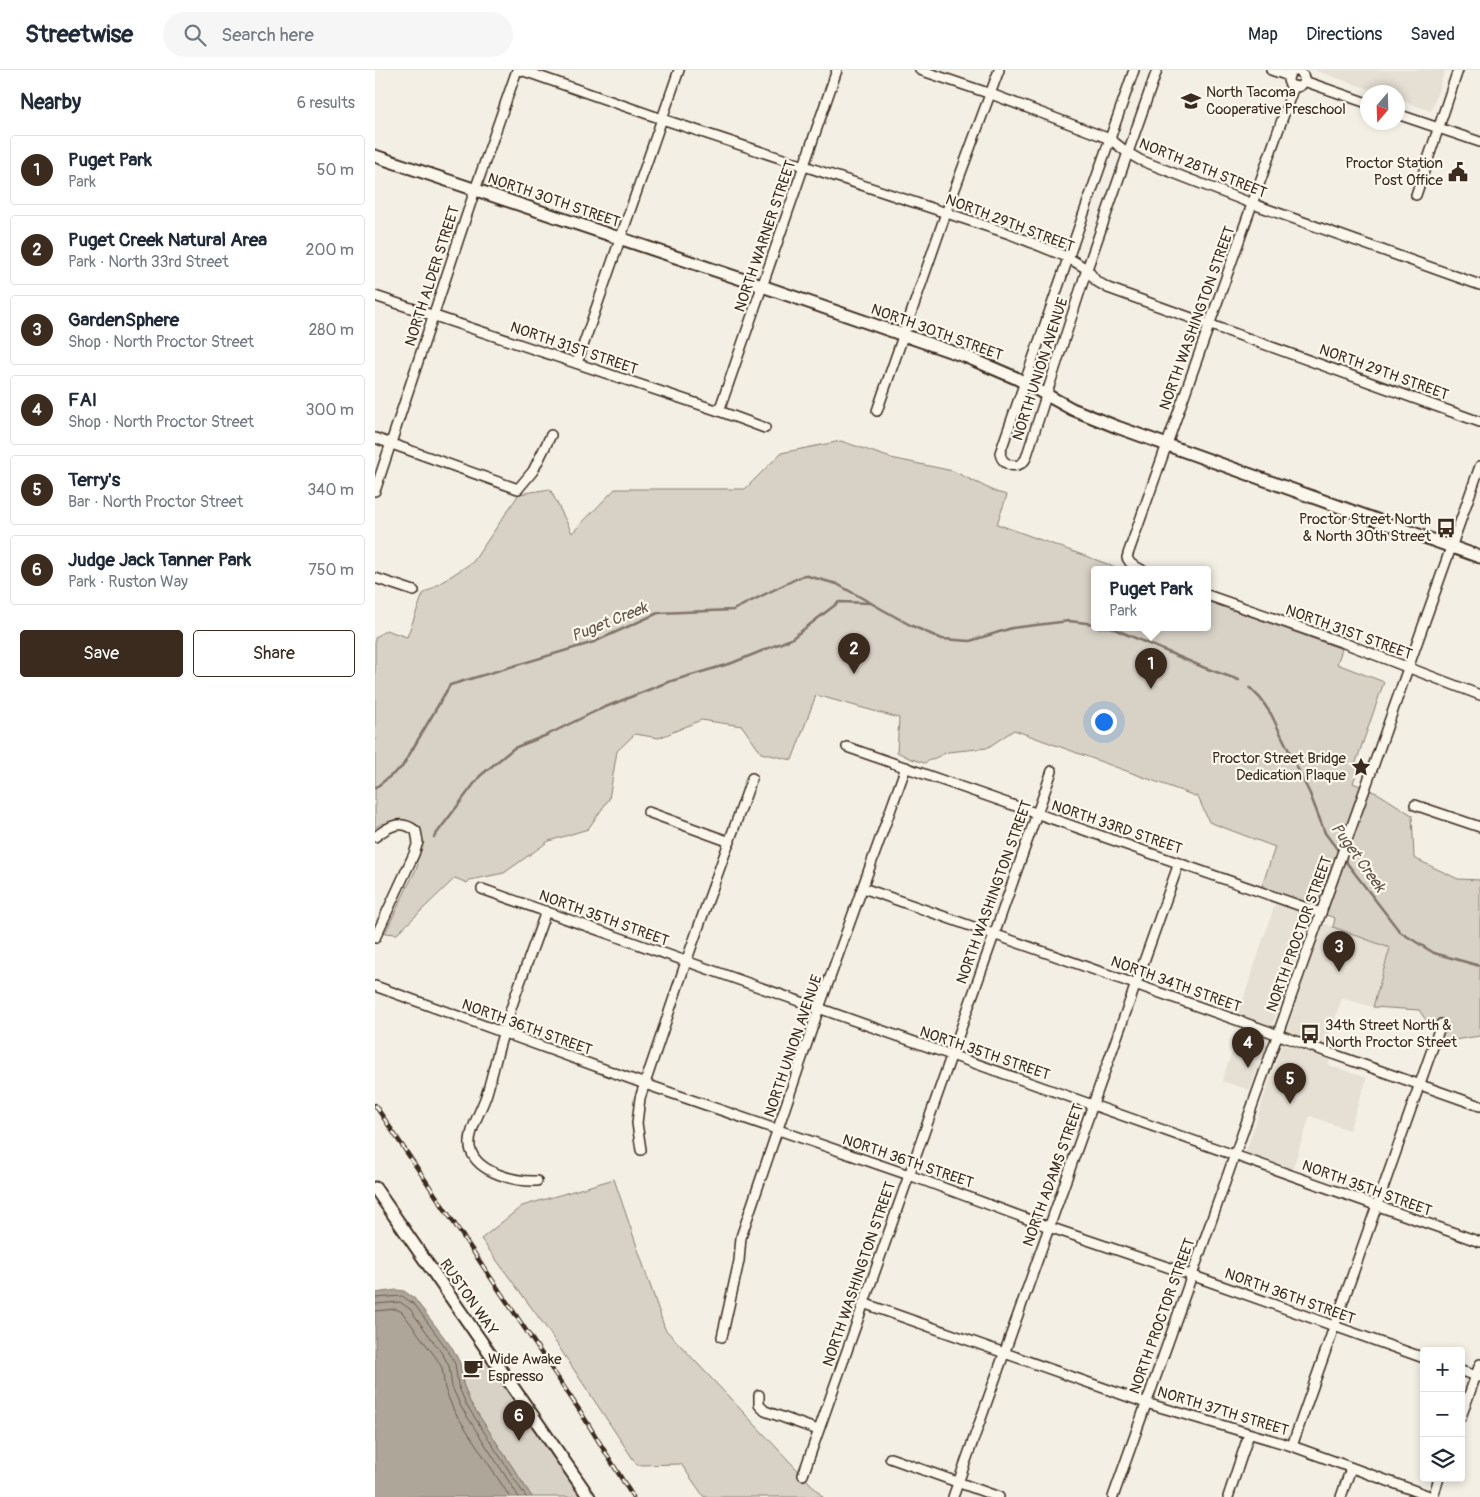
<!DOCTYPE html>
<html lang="en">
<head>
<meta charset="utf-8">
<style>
	body { margin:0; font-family:Pangolin,sans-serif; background:#f6f6f7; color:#1f2937 }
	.controls { position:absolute; right:15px; bottom:15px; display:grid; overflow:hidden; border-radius:5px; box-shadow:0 2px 8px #0003 }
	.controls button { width:45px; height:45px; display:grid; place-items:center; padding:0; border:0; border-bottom:1px solid #e0e1e3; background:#fff; color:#1f2937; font:25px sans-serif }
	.compass { position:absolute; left:985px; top:15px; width:45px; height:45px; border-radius:50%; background:#fff; box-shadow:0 2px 8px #0003; rotate:199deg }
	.you { position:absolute; left:728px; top:651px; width:18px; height:18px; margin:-12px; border:4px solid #fff; border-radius:50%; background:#1a73e8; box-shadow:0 0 0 8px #1a73e833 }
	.badge { display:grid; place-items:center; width:32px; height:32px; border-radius:50%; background:#3b2a1e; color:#fff; font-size:16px; font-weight:700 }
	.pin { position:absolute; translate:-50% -41px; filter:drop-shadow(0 1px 2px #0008) }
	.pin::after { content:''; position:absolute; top:26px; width:18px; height:15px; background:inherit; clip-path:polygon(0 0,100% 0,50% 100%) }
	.popup { position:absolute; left:716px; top:496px; width:120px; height:65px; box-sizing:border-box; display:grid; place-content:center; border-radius:5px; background:#fff; filter:drop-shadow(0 1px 4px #0005); font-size:16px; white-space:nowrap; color:#747a83 }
	.popup b { font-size:19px; color:#1f2937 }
	.popup::after { content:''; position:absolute; left:50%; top:100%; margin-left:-10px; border:10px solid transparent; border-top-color:#fff }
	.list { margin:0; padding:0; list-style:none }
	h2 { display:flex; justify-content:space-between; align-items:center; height:65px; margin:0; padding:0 20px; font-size:21px }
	h2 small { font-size:16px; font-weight:400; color:#747a83 }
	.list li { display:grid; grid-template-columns:32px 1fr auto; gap:15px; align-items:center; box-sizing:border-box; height:70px; margin:0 10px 10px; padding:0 10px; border:1px solid #e0e1e3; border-radius:5px }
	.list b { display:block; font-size:19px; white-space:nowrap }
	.list p { margin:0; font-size:16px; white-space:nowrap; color:#747a83 }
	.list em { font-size:16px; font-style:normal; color:#747a83 }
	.actions { display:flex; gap:10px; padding:15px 20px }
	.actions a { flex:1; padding:11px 0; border:1px solid #3b2a1e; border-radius:5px; text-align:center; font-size:18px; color:#3b2a1e }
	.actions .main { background:#3b2a1e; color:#fff }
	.icon { flex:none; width:28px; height:28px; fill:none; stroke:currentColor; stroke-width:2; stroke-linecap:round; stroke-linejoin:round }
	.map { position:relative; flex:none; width:1105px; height:1427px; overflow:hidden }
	header { display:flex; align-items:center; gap:30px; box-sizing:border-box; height:70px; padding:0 25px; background:#fff; border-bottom:1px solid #e0e1e3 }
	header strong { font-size:24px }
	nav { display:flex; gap:28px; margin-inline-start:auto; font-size:18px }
	.search { width:350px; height:45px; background:#f6f6f7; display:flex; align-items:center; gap:12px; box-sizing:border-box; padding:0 18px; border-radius:28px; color:#747a83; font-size:19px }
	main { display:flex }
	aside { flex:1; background:#fff }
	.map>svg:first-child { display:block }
</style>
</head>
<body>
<header>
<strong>Streetwise</strong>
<div class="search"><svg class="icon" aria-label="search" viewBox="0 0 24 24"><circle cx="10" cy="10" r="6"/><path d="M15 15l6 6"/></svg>Search here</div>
<nav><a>Map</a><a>Directions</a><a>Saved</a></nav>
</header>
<main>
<aside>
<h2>Nearby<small>6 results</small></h2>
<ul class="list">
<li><span class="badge">1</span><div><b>Puget Park</b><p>Park</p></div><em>50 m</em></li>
<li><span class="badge">2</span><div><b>Puget Creek Natural Area</b><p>Park · North 33rd Street</p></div><em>200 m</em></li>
<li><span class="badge">3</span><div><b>GardenSphere</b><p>Shop · North Proctor Street</p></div><em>280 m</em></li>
<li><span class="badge">4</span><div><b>FAI</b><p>Shop · North Proctor Street</p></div><em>300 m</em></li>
<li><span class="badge">5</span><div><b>Terry's</b><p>Bar · North Proctor Street</p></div><em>340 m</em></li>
<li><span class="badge">6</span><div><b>Judge Jack Tanner Park</b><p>Park · Ruston Way</p></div><em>750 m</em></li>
</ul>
<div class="actions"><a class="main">Save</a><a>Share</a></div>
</aside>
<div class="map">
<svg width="1105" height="1427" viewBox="0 0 1105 1427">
	<rect width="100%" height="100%" fill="#f3efe4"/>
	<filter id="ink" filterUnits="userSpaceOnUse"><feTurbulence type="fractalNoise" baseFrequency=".02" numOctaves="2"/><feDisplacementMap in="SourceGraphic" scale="10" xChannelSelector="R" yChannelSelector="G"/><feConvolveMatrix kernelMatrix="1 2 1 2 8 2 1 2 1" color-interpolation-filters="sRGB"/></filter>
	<g filter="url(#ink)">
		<g fill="#e5dfd4">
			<polygon points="939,0 1070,0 1056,41 1023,29 1022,22 1003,22"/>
			<polygon points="900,834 933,845 935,855 932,861 928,865 875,1020 847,1011 865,959 859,957"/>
			<polygon points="948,853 1015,878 998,937 967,928 953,968 961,971 953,995 992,1008 974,1060 935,1046 917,1100 870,1084"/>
		</g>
		<g fill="#d8d1c6" stroke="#8a7e72">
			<path d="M 466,371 L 516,388 L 578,401 L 621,422 L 632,425 L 622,454 L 749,500 L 720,500 L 720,558 L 832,558 L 832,531 L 967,579 L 962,594 L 1009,612 L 980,695 L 984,696 L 978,713 L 1004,724 L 1037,745 L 1039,788 L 1083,809 L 1105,810 L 1105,966 L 1066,972 L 1044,940 L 998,937 L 1015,878 L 958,857 L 960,848 L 885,822 L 900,777 L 834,752 L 823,727 L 639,660 L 612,678 L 573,682 L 549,693 L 534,688 L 522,682 L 524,648 L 441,625 L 417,690 L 386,683 L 367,656 L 326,650 L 284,668 L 260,664 L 242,681 L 234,729 L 213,759 L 174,771 L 129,803 L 95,810 L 92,813 L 80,808 L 22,864 L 10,863 L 43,795 L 41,793 C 44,786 47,778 47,770 C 46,749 24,749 9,756 L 7,753 L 0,758 L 0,568 L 11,560 L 32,567 L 48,524 L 98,492 L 144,424 L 175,419 L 197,463 L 240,419 L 370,419 L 406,383 Z"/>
			<polygon points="239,1109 290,1259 448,1427 329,1427 306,1394 262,1395 170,1256 106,1169 147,1136"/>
			<polygon points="108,1287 206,1427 157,1427 95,1332 88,1314 87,1305"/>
		</g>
		<polygon fill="#afa69a" stroke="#817468" points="22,1220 29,1221 39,1228 78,1279 85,1293 88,1314 95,1332 157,1427 0,1427 0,1223"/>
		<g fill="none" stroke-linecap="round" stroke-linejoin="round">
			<g stroke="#695c50" stroke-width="1">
				<polyline points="0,1228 27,1226 40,1235 74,1282 80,1294 83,1315 91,1334 151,1427"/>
				<polyline points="0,1234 25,1232 35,1239 68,1285 74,1296 77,1317 86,1337 144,1427"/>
				<polyline points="0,1241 21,1239 27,1242 62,1289 67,1298 70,1319 79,1341 135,1427"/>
			</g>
			<g stroke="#817468" stroke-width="2.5">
				<polyline points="737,558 830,598 864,610"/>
				<polyline points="875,618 885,628 896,644 935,724 950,763 965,783"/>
				<polyline points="0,718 27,697 75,615 219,572 283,543 358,540 429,505 462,514 535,555 567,569 595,571 637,558 694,551 720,554"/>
				<polyline points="59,767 105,706 139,678 172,665 223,640 293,612 357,593 416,569 464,532 496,533"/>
				<polyline points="968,788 1025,862 1059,883 1105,896"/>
			</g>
			<defs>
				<g id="minor">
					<polyline points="146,0 287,49 635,164 692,187 712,199 721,211 733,218 1105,352"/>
					<polyline points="545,0 616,24 735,69 753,83 765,90 878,134 1105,215"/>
					<path d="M 759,0 L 625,383 C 627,397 645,400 651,388 L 712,199 L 782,0"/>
					<polyline points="896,0 914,6"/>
					<circle cx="921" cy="9" r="8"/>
					<polyline points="929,11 992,33"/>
					<polyline points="1022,44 1105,72"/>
					<polyline points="1041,125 1083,0"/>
					<polyline points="0,226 344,341 390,358"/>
					<polyline points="202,293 304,0"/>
					<polyline points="344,341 462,0"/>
					<polyline points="502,341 571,143 624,0"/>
					<polyline points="0,368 143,419 158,401 176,365"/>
					<polyline points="0,421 100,120 142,0"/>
					<polyline points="767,500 756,494 752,488 753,484 919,16"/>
					<polyline points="0,508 39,521"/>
					<polyline points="832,525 969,573 1105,625"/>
					<polyline points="472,677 946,843"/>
					<polyline points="1040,735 1105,757"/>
					<polyline points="273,742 355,772"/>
					<path d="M 0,767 C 14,756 26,749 41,761 L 43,772 L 39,784 L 0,868"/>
					<polyline points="488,818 1105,1036"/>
					<polyline points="107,819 1105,1172"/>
					<polyline points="0,916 270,1014 534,1105 674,1157 816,1205 1049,1288"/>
					<polyline points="266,1080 262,1053 265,1028 311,892 377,708"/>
					<path d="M 162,1111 C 141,1112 104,1103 96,1081 C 90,1065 108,1038 112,1023 C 118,1003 122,983 128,964 C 140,922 157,882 171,841"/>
					<polyline points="488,1233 771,1333 917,1376 1057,1427"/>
					<polyline points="347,1267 364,1191 366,1167 444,938 531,697"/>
					<polyline points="1086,1301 1105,1307"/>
					<polyline points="384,1325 384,1335 390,1341 443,1360"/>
					<polyline points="1086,1347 1105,1294"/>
					<polyline points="917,1376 1066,954"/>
					<polyline points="515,1388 624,1427"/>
					<polyline points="428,1405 677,701"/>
					<polyline points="578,1427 804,793"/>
					<polyline points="738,1427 1105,396"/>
					<polyline points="853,1427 874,1364"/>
					<polyline points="966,1427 976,1398"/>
					<polyline points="1058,1427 1064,1408"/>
				</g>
				<g id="major">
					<polyline points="0,86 387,216 592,287 641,308 697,339 742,357 1105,487"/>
					<polyline points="0,1118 214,1427"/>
				</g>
			</defs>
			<use href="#minor" stroke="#3b2a1e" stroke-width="12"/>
			<use href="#major" stroke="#3b2a1e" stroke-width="15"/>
			<use href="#minor" stroke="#fbf7ec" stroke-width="9"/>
			<use href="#major" stroke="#fbf7ec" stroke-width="11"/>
			<defs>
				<polyline id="rail" points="0,1035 205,1341 258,1427"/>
			</defs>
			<use href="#rail" stroke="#3b2a1e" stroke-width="4.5"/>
			<use href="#rail" stroke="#fbf7ec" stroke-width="2.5" stroke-dasharray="8" stroke-linecap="butt"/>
		</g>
	</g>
	<defs>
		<symbol id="school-bare" viewBox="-9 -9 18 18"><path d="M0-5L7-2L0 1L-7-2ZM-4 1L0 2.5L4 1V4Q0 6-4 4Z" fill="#3b2a1e" stroke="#fbf7ec" stroke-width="2.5" paint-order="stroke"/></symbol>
		<symbol id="civic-bare" viewBox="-9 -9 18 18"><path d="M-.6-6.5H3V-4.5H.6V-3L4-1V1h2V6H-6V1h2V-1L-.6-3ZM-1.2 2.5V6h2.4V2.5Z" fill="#3b2a1e" stroke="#fbf7ec" stroke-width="2.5" paint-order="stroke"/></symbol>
		<symbol id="bus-bare" viewBox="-9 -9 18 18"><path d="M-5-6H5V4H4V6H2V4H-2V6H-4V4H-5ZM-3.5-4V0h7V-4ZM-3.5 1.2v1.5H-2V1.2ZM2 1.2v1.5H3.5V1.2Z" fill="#3b2a1e" stroke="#fbf7ec" stroke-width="2.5" paint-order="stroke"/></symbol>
		<symbol id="sight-bare" viewBox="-9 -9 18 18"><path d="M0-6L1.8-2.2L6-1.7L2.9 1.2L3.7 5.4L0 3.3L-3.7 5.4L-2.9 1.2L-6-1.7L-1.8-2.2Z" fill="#3b2a1e" stroke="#fbf7ec" stroke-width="2.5" paint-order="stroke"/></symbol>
		<symbol id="cafe-bare" viewBox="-9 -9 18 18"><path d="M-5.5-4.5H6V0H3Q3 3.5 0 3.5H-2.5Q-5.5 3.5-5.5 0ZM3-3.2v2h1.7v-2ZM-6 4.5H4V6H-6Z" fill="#3b2a1e" stroke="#fbf7ec" stroke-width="2.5" paint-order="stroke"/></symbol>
	</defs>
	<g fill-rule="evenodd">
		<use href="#school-bare" x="802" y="17" width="28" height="28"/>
		<use href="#civic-bare" x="1069" y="88" width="28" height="28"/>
		<use href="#bus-bare" x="1057" y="444" width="28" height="28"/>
		<use href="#sight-bare" x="972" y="683" width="28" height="28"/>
		<use href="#bus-bare" x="921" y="950" width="28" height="28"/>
		<use href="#cafe-bare" x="84" y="1284" width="28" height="28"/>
	</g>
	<g text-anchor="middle" stroke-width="4.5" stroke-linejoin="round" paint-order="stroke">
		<g font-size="15" fill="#3b2a1e" stroke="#fbf7ec" text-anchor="start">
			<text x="831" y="27">North Tacoma<tspan x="831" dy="17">Cooperative Preschool</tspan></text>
			<text x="1068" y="98" text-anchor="end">Proctor Station<tspan x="1068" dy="17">Post Office</tspan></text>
			<text x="1056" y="454" text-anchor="end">Proctor Street North<tspan x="1056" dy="17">&amp; North 30th Street</tspan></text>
			<text x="971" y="693" text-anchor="end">Proctor Street Bridge<tspan x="971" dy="17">Dedication Plaque</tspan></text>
			<text x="950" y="960">34th Street North &amp;<tspan x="950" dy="17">North Proctor Street</tspan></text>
			<text x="113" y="1294">Wide Awake<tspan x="113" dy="17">Espresso</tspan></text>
		</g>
		<g font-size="15" fill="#3b2a1e" stroke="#fbf7ec">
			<text transform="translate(828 98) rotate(22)" y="5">NORTH 28TH STREET</text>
			<text transform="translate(179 130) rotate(19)" y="5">NORTH 30TH STREET</text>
			<text transform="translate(635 153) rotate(21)" y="5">NORTH 29TH STREET</text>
			<text transform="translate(390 166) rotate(-71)" y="5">NORTH WARNER STREET</text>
			<text transform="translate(57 206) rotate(-72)" y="5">NORTH ALDER STREET</text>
			<text transform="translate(822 248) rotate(-70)" y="5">NORTH WASHINGTON STREET</text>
			<text transform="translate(562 262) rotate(20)" y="5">NORTH 30TH STREET</text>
			<text transform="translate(199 278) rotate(19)" y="5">NORTH 31ST STREET</text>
			<text transform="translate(665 299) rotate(-72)" y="5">NORTH UNION AVENUE</text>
			<text transform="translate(1009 302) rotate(20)" y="5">NORTH 29TH STREET</text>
			<text transform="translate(974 562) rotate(20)" y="5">NORTH 31ST STREET</text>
			<text transform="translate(742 757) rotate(19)" y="5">NORTH 33RD STREET</text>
			<text transform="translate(619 822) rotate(-70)" y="5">NORTH WASHINGTON STREET</text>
			<text transform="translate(229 848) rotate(20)" y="5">NORTH 35TH STREET</text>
			<text transform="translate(924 864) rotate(-70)" y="5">NORTH PROCTOR STREET</text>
			<text transform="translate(801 914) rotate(20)" y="5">NORTH 34TH STREET</text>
			<text transform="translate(152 957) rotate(20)" y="5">NORTH 36TH STREET</text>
			<text transform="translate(418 976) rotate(-71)" y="5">NORTH UNION AVENUE</text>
			<text transform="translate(610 983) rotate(19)" y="5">NORTH 35TH STREET</text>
			<text transform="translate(533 1091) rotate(19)" y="5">NORTH 36TH STREET</text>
			<text transform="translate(678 1105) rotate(-70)" y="5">NORTH ADAMS STREET</text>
			<text transform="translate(992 1118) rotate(20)" y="5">NORTH 35TH STREET</text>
			<text transform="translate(484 1204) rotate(-71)" y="5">NORTH WASHINGTON STREET</text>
			<text transform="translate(915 1226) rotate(20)" y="5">NORTH 36TH STREET</text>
			<text transform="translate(94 1227) rotate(55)" y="5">RUSTON WAY</text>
			<text transform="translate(787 1246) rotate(-70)" y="5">NORTH PROCTOR STREET</text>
			<text transform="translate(848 1341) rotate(17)" y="5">NORTH 37TH STREET</text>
		</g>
		<g font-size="16" font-style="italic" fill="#645549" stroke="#fbf7ec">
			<text transform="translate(234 551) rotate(-22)" y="6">Puget Creek</text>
			<text transform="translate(984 787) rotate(54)" y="6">Puget Creek</text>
		</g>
	</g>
</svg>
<div class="controls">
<button>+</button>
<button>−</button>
<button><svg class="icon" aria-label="layers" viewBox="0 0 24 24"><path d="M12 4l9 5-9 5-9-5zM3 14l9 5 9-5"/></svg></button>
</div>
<svg class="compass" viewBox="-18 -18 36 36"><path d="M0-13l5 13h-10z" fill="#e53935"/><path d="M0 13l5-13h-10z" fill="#747a83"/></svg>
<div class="you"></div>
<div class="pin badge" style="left:776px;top:619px">1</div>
<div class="popup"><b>Puget Park</b>Park</div>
<div class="pin badge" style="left:479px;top:604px">2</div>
<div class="pin badge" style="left:964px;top:902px">3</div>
<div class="pin badge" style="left:873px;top:998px">4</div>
<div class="pin badge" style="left:915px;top:1034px">5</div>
<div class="pin badge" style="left:144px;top:1371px">6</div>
</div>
</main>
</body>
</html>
